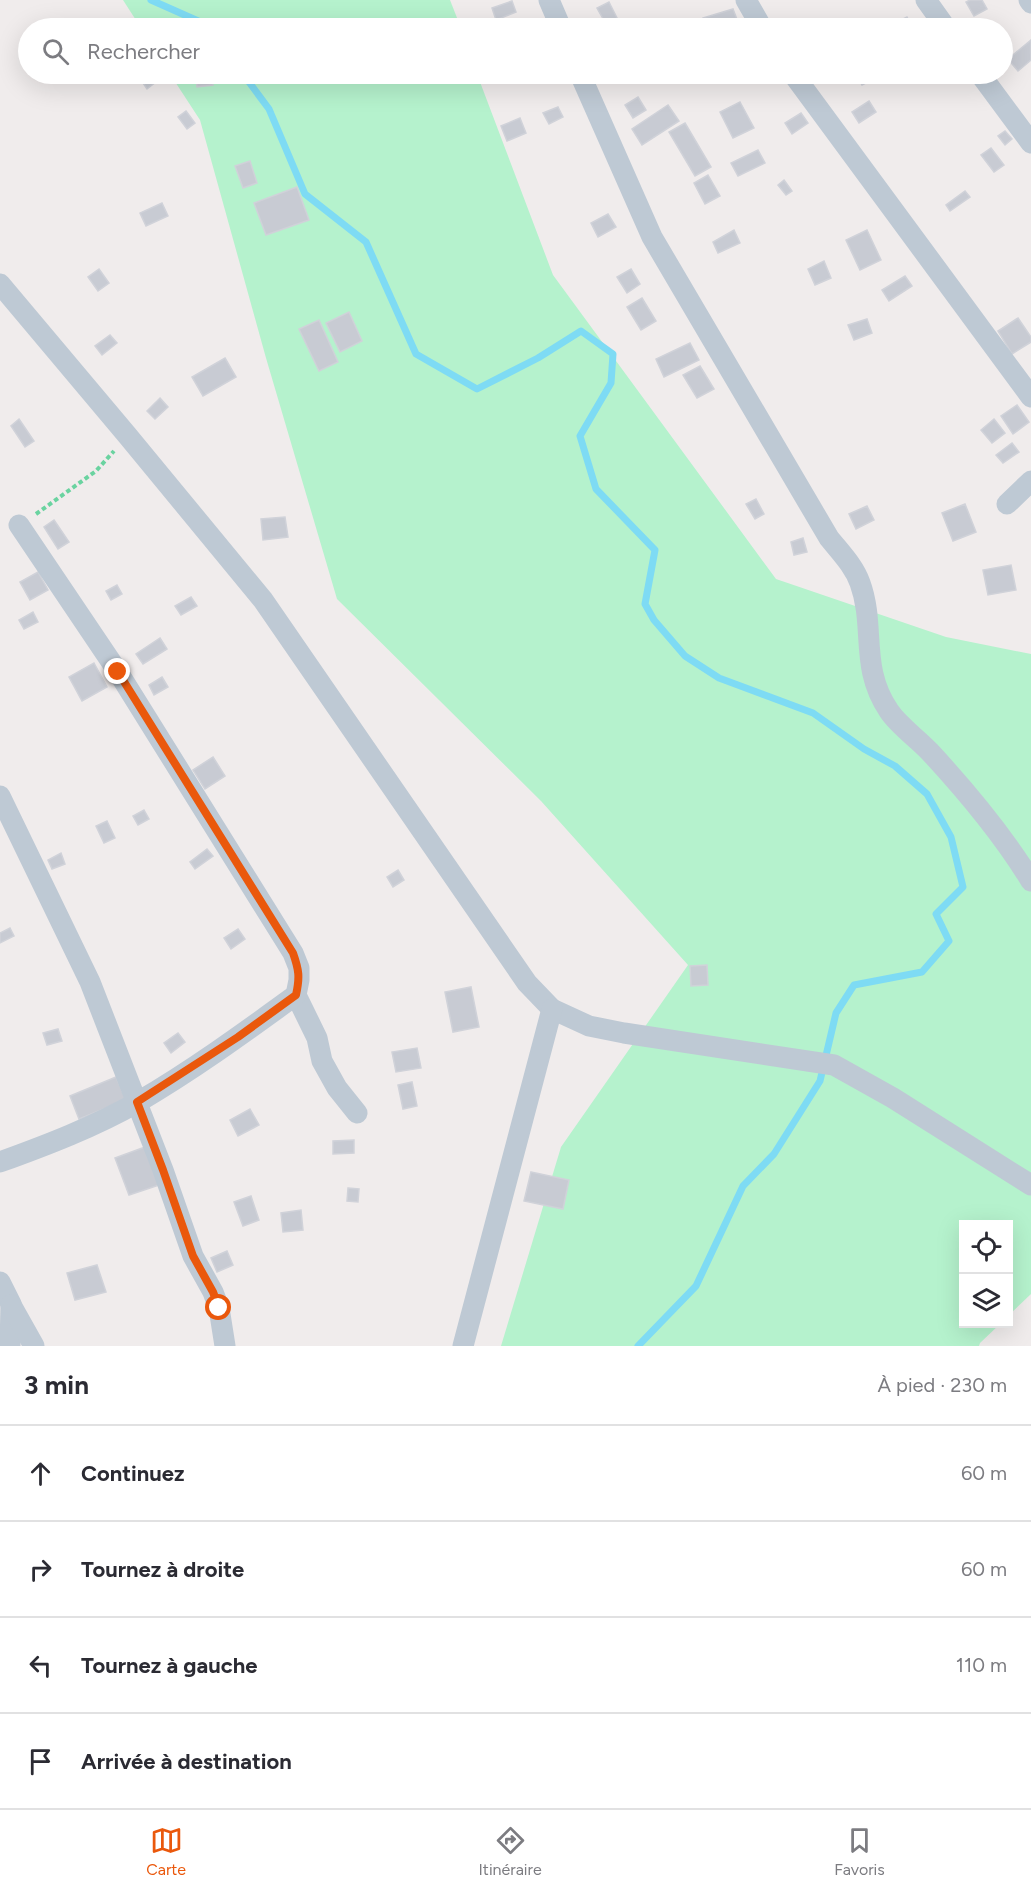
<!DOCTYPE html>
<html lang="fr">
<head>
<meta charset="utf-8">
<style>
	body { margin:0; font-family:Figtree,sans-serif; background:#f2f2f3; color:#2b2b33 }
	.controls { position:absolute; right:18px; bottom:18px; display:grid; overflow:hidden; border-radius:0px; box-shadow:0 6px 24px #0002 }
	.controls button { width:54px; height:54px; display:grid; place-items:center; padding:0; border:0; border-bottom:2px solid #e1e1e2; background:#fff; color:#2b2b33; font:30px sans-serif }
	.stop { position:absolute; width:18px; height:18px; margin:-14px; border:4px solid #ea580c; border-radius:50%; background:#fff }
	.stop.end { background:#ea580c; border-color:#fff; box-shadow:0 2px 6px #0008 }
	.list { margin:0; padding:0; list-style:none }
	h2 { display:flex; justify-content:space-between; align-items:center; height:78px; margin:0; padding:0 24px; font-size:26px }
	h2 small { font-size:20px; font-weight:400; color:#7c7c81 }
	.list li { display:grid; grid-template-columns:39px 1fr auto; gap:18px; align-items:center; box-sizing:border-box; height:96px; padding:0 24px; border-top:2px solid #e1e1e2 }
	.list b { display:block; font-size:22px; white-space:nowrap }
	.list em { font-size:20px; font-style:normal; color:#7c7c81 }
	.icon { flex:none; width:33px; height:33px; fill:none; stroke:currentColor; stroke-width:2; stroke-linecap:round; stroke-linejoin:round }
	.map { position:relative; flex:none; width:1031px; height:1346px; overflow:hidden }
	.search { position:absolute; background:#fff; box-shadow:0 6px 24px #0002; left:18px; right:18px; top:18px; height:66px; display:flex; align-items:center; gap:15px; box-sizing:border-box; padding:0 21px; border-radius:33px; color:#7c7c81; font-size:22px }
	.sheet { height:462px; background:#fff }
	nav { display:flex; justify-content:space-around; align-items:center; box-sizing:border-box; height:84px; border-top:2px solid #e1e1e2; background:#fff; font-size:16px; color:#7c7c81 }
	nav a { display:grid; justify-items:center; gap:3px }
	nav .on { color:#ea580c }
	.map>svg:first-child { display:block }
</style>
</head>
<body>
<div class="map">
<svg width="1031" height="1346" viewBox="0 0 1031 1346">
	<rect width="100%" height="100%" fill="#f0ecec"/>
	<g fill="#b5f2cd">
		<polygon points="123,0 450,0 461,28 141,28"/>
		<polygon points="170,74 477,74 553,275 776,579 946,637 1031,654 1031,1294 1009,1315 1008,1224 964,1224 964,1324 1000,1324 980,1343 979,1346 501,1346 561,1147 688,965 541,801 337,599 266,358 200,120"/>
	</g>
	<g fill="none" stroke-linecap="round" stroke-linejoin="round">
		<g stroke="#7edbf4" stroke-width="7">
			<polyline points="151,0 205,24 209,28"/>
			<polyline points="243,74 269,109 305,194 366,242 416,354 477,389 538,358 581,331 613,354 611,383 580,436 596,489 655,550 645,604 654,620 685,656 719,678 813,713 864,749 895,766 927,794 951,837 963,887 936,914 949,941 922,972 854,985 836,1013 820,1081 774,1154 743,1186 696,1286 638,1346"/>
		</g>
	</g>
	<g fill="#c8cbd3" stroke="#d0d2d9" stroke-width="1.5">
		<polygon points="970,0 982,0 987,9 974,16 966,2"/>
		<polygon points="512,1 516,12 496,20 492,8"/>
		<polygon points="609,2 617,18 606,24 597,8"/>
		<polygon points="733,9 738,22 716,28 706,28 703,18"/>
		<polygon points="907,17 913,28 898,28 895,23"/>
		<polygon points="1031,40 1031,60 1018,71 1008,59"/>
		<polygon points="144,74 149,74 156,82 147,89 139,77"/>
		<polygon points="211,74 213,85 197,87 196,77"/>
		<polygon points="856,74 877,74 879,76 862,85"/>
		<polygon points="638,97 646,110 633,118 625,105"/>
		<polygon points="869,101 876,112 859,123 852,112"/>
		<polygon points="740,102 754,128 733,138 720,112"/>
		<polygon points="668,105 679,121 642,145 632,129"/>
		<polygon points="558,107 563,117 549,124 543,113"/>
		<polygon points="186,111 195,123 187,129 178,117"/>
		<polygon points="801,113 808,123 792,134 785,123"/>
		<polygon points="520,118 526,133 507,141 501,126"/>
		<polygon points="685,123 711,167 695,176 669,132"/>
		<polygon points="1005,131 1012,139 1005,145 998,136"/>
		<polygon points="991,148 1004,165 994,172 981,155"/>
		<polygon points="758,150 765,163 738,176 731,163"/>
		<polygon points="250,161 257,183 243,188 235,166"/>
		<polygon points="708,175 720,196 705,204 694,183"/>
		<polygon points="784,180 792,191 786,195 778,185"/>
		<polygon points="297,187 309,220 266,235 254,203"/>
		<polygon points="965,191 970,197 950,211 946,205"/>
		<polygon points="162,203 168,216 146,226 140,213"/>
		<polygon points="608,214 616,227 598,237 591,223"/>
		<polygon points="734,230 740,243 718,253 713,242"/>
		<polygon points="867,230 881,260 860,270 846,240"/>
		<polygon points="824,261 831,278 815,285 808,269"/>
		<polygon points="99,269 109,283 98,291 88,277"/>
		<polygon points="631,269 640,284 627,293 617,277"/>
		<polygon points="905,276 912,286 889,301 882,290"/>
		<polygon points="642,298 656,321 641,330 627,307"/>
		<polygon points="349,312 362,341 340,352 326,323"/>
		<polygon points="1018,318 1031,337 1031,342 1012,354 998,331"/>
		<polygon points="867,319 872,333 854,340 848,325"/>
		<polygon points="319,320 338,362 319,371 299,329"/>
		<polygon points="110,335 117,343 102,355 95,346"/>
		<polygon points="690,343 699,360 664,377 656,359"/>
		<polygon points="225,358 236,377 203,396 192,377"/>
		<polygon points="700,366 714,389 697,398 683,375"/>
		<polygon points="160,398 168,407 155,419 147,411"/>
		<polygon points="1017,405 1029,422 1013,434 1001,416"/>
		<polygon points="19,419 34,441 25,447 11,426"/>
		<polygon points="994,419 1005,433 992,443 981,430"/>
		<polygon points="1012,443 1019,452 1003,463 996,455"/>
		<polygon points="756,499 764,514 755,519 746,504"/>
		<polygon points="965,504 976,532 953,541 942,513"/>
		<polygon points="867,506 874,520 856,529 849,514"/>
		<polygon points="285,517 288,537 263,540 261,519"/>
		<polygon points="54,520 69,542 58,549 44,527"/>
		<polygon points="803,538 807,552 794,555 791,542"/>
		<polygon points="1011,565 1016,590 988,595 983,570"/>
		<polygon points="38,572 48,590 30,600 20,582"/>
		<polygon points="117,585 122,594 111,600 106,591"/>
		<polygon points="191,597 197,606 181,615 175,606"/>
		<polygon points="33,612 38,622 24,629 19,620"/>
		<polygon points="160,638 167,649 143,664 136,654"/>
		<polygon points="94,663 107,687 82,701 69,677"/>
		<polygon points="162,677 168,687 154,695 149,685"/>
		<polygon points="213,757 225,776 205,789 193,770"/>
		<polygon points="144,810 149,819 138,825 133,816"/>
		<polygon points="107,821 115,838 104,843 96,826"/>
		<polygon points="207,849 213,856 195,869 190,862"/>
		<polygon points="61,853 65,864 52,869 48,860"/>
		<polygon points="398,870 404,880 393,887 387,877"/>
		<polygon points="10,928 14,936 0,943 0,933"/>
		<polygon points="238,929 245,939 231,949 224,938"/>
		<polygon points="707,965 708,985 691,986 690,966"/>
		<polygon points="471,987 479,1027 453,1032 445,992"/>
		<polygon points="58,1029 62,1041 47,1045 43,1033"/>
		<polygon points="178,1033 185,1042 171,1053 164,1043"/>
		<polygon points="417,1048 421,1068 396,1072 392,1052"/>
		<polygon points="116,1077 126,1100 79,1119 70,1096"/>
		<polygon points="412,1082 417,1106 403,1109 398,1085"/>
		<polygon points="250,1109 259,1125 238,1136 230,1120"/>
		<polygon points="354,1140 354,1153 333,1154 333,1141"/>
		<polygon points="145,1147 159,1185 129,1195 115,1158"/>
		<polygon points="531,1172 569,1180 563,1209 524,1201"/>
		<polygon points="348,1188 359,1189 358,1202 347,1201"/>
		<polygon points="251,1196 259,1220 243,1226 234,1202"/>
		<polygon points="301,1210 303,1230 283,1232 281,1213"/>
		<polygon points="227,1251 233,1265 217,1272 211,1258"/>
		<polygon points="97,1265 106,1292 75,1300 67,1273"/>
	</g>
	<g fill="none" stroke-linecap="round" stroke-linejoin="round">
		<polyline stroke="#6ad3a0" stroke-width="4" stroke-dasharray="4.5 3" stroke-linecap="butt" points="36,514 96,471 114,451"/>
		<g stroke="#bec9d4" stroke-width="21">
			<polyline points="549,0 561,28"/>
			<polyline points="746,0 762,28"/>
			<polyline points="926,0 946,28"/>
			<polyline points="1029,0 1031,3"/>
			<path d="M 580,74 L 652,237 L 829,538 C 841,553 854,566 860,583 C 876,627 859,667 889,711 C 899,726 917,738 930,752 C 967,792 1003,835 1031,881"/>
			<polyline points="793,74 1031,397"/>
			<polyline points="980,74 1031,143"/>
			<polyline points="0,284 127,435 263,600 527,983 552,1009 589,1026 624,1033 834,1065 893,1098 1031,1185"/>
			<polyline points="1007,504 1031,481"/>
			<polyline points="19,525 118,672 293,953 299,968 299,980 296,995 317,1038 322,1061 337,1088 357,1113"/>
			<polyline points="0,796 90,982 163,1170 193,1256 213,1292 219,1308 225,1346"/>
			<path d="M 0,1162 C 47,1145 94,1127 138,1102 C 193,1070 245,1032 296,995"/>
			<polyline points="0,1282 11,1304 10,1346"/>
			<polyline points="11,1305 34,1346"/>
			<polyline points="463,1346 552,1009"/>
		</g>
	</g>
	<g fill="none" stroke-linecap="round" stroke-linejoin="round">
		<path stroke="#ea580c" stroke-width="8" d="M 118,672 L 293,953 C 299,970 300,977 296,995 L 238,1037 L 137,1102 L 163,1170 L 193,1256 L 213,1292 L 219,1308"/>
	</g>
</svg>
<div class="controls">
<button><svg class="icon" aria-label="locate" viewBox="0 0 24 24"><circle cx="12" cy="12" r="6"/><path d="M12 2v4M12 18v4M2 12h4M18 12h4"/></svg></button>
<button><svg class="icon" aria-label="layers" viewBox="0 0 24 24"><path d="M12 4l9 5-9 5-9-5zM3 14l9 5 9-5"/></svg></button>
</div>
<div class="stop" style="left:219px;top:1308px"></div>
<div class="stop end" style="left:118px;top:672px"></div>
<div class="search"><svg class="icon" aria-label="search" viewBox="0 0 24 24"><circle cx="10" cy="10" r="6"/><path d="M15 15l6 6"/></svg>Rechercher</div>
</div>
<section class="sheet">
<h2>3 min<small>À pied · 230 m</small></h2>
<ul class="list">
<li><svg class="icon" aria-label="ahead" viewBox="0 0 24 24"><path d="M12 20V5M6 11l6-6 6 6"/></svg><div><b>Continuez</b></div><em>60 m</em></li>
<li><svg class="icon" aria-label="right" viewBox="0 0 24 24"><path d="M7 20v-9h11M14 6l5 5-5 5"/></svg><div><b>Tournez à droite</b></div><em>60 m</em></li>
<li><svg class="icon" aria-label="left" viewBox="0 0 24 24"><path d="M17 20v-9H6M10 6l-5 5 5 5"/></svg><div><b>Tournez à gauche</b></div><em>110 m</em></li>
<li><svg class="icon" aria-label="arrive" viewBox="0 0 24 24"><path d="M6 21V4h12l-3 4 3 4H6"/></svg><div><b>Arrivée à destination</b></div></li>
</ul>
</section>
<nav>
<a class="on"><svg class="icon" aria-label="map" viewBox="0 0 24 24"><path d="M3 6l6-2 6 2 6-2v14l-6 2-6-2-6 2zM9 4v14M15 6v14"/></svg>Carte</a>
<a><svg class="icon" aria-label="directions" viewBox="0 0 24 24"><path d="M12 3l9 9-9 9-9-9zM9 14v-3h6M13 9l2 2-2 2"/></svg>Itinéraire</a>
<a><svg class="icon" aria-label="saved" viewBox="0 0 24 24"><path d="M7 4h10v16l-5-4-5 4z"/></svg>Favoris</a>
</nav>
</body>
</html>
